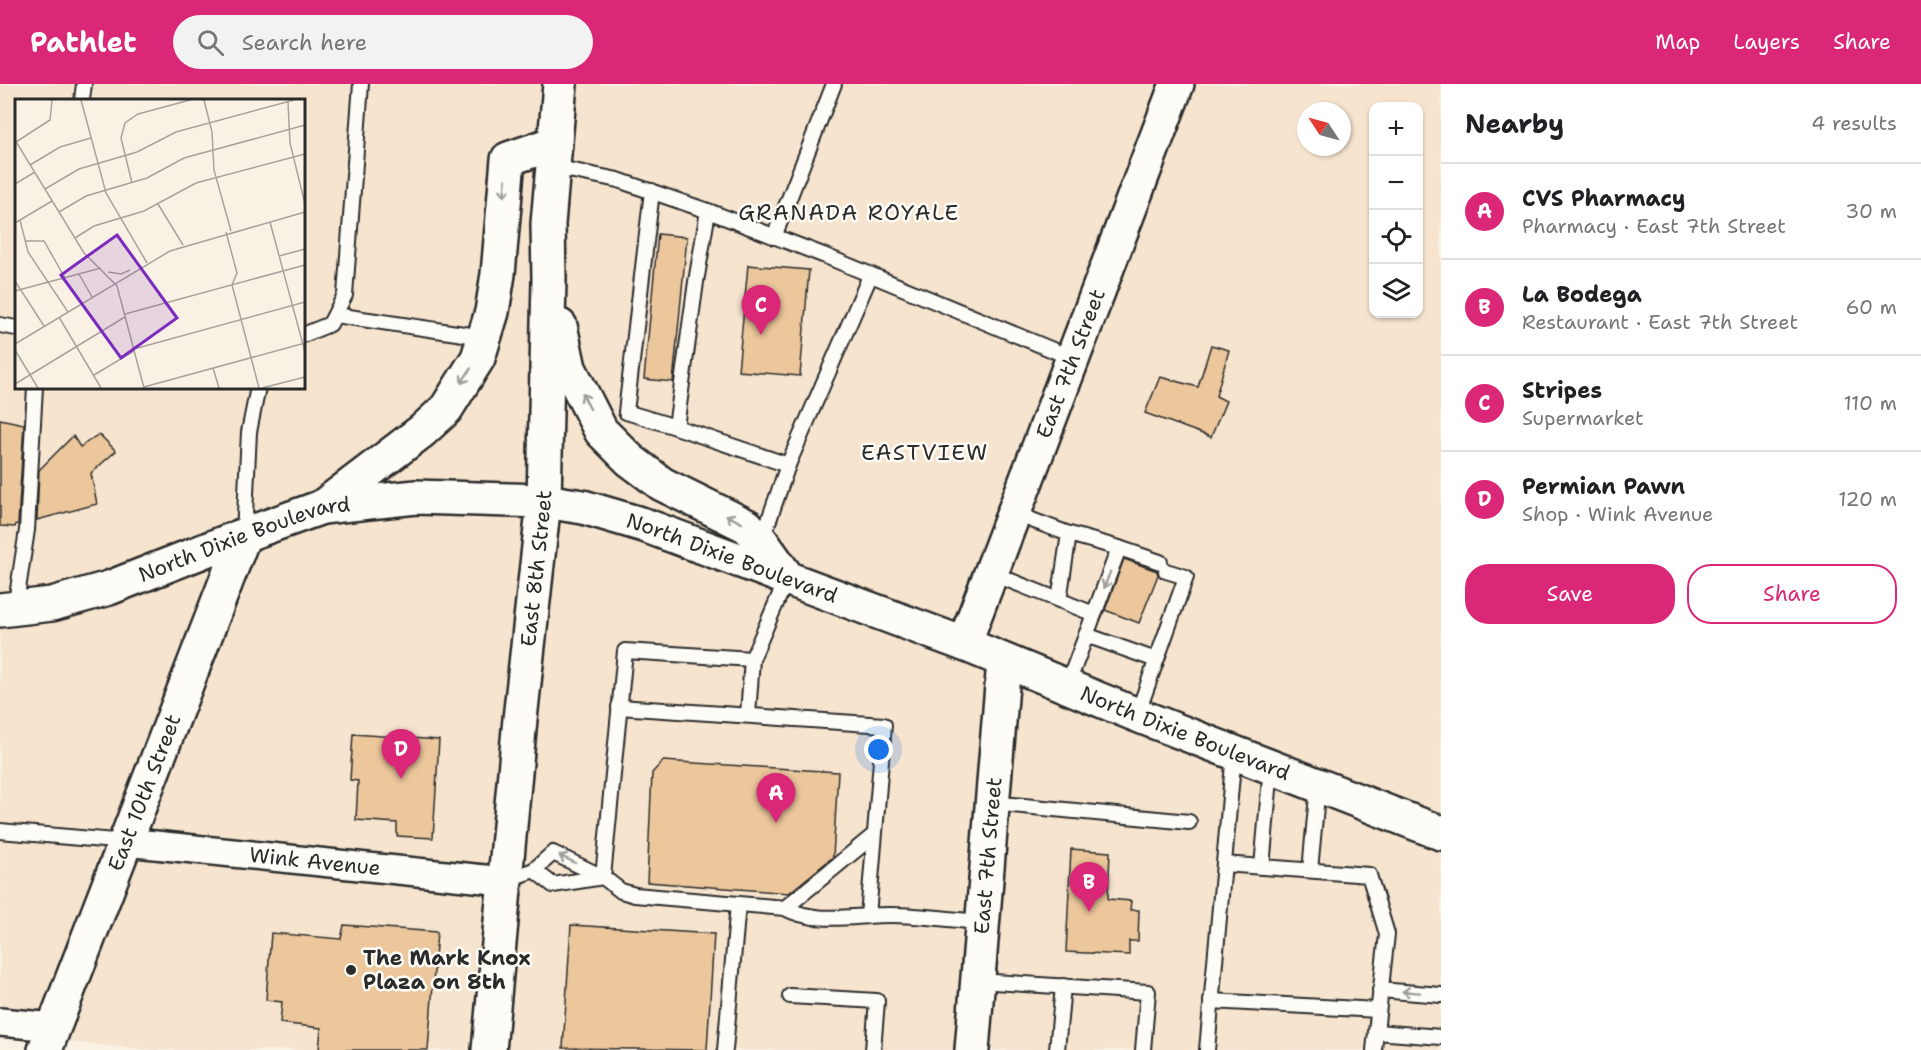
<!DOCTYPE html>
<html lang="en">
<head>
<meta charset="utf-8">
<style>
	body { margin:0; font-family:"Shantell Sans",sans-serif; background:#f2f2f2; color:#202124 }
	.controls { position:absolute; right:18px; top:18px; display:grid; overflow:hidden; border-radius:12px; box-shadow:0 2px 4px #0004 }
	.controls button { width:54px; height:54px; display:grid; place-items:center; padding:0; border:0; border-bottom:2px solid #e0e0e0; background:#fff; color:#202124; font:30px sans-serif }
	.compass { position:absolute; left:1297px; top:18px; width:54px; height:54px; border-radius:50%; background:#fff; box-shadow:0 2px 4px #0004; rotate:306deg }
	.you { position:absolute; left:879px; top:666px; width:21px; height:21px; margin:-15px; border:4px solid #fff; border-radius:50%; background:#1a73e8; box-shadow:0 0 0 9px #1a73e833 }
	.badge { display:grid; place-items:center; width:39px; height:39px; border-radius:50%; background:#db2777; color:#fff; font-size:20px; font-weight:700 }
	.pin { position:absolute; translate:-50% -50px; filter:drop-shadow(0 2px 3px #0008) }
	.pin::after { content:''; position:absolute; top:32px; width:21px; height:18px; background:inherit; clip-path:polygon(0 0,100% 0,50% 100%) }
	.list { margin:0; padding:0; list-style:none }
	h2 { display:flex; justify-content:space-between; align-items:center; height:78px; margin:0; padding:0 24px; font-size:26px }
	h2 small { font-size:20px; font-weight:400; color:#757577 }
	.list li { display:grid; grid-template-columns:39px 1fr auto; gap:18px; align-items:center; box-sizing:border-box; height:96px; padding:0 24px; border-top:2px solid #e0e0e0 }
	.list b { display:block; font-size:22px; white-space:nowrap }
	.list p { margin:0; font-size:20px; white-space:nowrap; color:#757577 }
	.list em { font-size:20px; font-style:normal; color:#757577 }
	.actions { display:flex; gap:12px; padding:18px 24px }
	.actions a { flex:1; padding:14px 0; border:2px solid #db2777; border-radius:24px; text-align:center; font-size:21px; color:#db2777 }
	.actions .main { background:#db2777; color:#fff }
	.icon { flex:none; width:33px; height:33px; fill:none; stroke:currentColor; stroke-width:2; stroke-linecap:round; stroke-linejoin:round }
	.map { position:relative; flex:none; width:1441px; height:966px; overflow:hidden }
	header { display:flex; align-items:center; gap:36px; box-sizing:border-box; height:84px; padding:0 30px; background:#db2777; color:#fff }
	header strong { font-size:28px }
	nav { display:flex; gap:33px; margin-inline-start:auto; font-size:21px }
	.search { width:420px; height:54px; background:#f2f2f2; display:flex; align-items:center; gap:15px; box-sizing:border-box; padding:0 21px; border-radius:33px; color:#757577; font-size:22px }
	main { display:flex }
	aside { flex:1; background:#fff }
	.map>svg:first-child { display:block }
</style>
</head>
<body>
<header>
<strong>Pathlet</strong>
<div class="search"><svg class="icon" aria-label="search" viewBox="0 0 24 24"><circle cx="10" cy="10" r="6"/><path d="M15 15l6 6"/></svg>Search here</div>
<nav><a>Map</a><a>Layers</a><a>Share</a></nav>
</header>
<main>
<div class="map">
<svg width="1441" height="966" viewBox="0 0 1441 966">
	<rect width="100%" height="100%" fill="#faf1e5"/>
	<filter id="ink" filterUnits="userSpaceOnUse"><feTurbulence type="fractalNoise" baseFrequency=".0167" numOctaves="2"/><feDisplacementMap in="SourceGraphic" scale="12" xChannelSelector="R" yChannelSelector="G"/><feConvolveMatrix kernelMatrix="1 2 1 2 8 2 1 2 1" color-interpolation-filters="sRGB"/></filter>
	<g filter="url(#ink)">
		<path fill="#f6e4cf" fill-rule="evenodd" d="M 0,0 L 1441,0 L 1441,966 L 152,966 L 49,956 L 0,938 ZM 16,16 L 303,16 L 303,303 L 16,303 ZM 1374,22 L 1418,22 L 1418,230 L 1374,230 ZM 1306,27 L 1342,27 L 1342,63 L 1306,63 Z"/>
		<g fill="#ecc79c" stroke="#2b2b2b" stroke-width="1.5">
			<polygon points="658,150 687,153 673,298 644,295"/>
			<polygon points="748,181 809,186 800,292 738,287"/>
			<polygon points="1211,261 1229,266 1216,312 1226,317 1211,353 1145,329 1160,293 1198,303"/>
			<polygon points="0,335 24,340 18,440 16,440 15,443 0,442"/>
			<polygon points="99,350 116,367 91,389 97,420 37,436 39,386 73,352 80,363"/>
			<polygon points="1124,475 1157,487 1158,491 1139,539 1105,526"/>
			<polygon points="353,650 439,656 433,754 397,752 397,739 356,736 358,697 350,696"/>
			<polygon points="663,677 838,688 833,773 789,809 647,798 652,689"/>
			<polygon points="1071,765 1110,768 1108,815 1131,817 1130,826 1139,826 1138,857 1129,857 1129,871 1066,868"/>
			<polygon points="344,841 437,848 428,966 319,966 321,944 280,939 282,918 266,916 271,849 341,855"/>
			<polygon points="571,841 714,850 707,966 563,964"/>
		</g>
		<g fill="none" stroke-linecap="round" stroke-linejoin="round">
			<defs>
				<g id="service">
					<polyline points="82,16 84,0"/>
					<polyline points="554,83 618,96 708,127 823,171 1072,274"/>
					<polyline points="652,107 626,328 676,343"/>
					<polyline points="708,127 696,198 676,343 788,381 870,192"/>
					<polyline points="774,153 834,0"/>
					<polyline points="335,231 484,253"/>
					<polyline points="0,241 16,244"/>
					<polyline points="303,251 330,240 345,211 361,0"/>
					<polyline points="1013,429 1069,450 1059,516"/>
					<polyline points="1069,450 1119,464"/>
					<polyline points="244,451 249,348 258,303"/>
					<polyline points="762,456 788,381"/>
					<polyline points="991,489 1094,530"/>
					<polyline points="15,525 27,446 35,303"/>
					<polyline points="1086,551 1156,576"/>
					<polyline points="1067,602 1119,464 1160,478"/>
					<polyline points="619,623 884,641 868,832"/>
					<polyline points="748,631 752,575"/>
					<polyline points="1137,631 1186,493 1166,487"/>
					<polyline points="992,719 1189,738"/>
					<polyline points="0,747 126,758"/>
					<polyline points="1224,780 1369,791 1387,850 1374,966"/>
					<polyline points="1262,783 1271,683"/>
					<polyline points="534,786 553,801 603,793"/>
					<polyline points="1310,786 1318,701"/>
					<polyline points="603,793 625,567 752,575 787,494"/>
					<path d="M 506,796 L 534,786 L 553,769 L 603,793 L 621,807 L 635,811 L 785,824 C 816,841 856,831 890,831 C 920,831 952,836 982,838"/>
					<polyline points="785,824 874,751"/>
					<polyline points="978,897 1148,908 1143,966"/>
					<polyline points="1380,906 1441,911"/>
					<polyline points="790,912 877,917 873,966"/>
					<polyline points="1211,917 1378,926"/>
					<polyline points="1376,948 1441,953"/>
					<polyline points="725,966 738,820"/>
					<polyline points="1057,966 1063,902"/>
					<polyline points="1207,966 1234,669"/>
				</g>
				<g id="minor">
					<path id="s1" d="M 126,758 L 504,797"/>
					<polyline points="0,938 54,943"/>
				</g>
				<g id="tertiary">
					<path id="s2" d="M 964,560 L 1177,0"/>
					<path id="s3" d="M 45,966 L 244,451"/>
					<path id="s4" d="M 972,966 L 1004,577"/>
				</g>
				<g id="secondary">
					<polyline points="560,242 569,284 601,347 630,376 662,400 747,442 762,458 787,493"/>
					<polyline points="322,423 422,347 446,325 478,274 492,228 498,190 508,75 555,59"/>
					<path id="s5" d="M 0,526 L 52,520 L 109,504 L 244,451 L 322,423 L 416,413 L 544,417 L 583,423 L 644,441 L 964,560 L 1137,631 L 1441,749"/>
					<path id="s6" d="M 489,966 L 520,635 L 544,417 L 549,195 L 548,140 L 560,0"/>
				</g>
			</defs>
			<use href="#service" stroke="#2b2b2b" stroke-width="18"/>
			<use href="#minor" stroke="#2b2b2b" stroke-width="32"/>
			<use href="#tertiary" stroke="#2b2b2b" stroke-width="38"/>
			<use href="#secondary" stroke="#2b2b2b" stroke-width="38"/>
			<use href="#service" stroke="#fdfcf7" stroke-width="14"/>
			<use href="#minor" stroke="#fdfcf7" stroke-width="27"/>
			<use href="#tertiary" stroke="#fdfcf7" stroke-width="33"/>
			<use href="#secondary" stroke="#fdfcf7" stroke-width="33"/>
		</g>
		<defs><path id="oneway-shaft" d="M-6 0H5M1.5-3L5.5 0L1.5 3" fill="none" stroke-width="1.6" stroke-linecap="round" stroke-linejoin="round" transform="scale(1.5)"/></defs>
		<g stroke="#9e9e9b">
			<use href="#oneway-shaft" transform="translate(505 104) rotate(95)"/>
			<use href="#oneway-shaft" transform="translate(466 292) rotate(123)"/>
			<use href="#oneway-shaft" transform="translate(586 317) rotate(-117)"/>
			<use href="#oneway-shaft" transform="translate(734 435) rotate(-153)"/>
			<use href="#oneway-shaft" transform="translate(1107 496) rotate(111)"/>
			<use href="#oneway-shaft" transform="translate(567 775) rotate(-154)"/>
			<use href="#oneway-shaft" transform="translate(1411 908) rotate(-176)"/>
		</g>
	</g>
	<circle fill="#2b2b2b" stroke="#fdfcf7" stroke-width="2" cx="351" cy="886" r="6"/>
	<g text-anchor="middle" stroke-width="5" stroke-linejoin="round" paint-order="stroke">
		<g font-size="21" fill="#2b2b2b" stroke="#fdfcf7">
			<text dy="7" stroke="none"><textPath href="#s2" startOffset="300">East 7th Street</textPath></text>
			<text dy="7" stroke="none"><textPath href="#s5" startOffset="256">North Dixie Boulevard</textPath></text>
			<text dy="7" stroke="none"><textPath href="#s5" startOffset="759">North Dixie Boulevard</textPath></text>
			<text dy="7" stroke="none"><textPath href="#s6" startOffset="484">East 8th Street</textPath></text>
			<text dy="7" stroke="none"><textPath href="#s5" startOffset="1245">North Dixie Boulevard</textPath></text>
			<text dy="7" stroke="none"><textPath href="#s3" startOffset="276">East 10th Street</textPath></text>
			<text dy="7" stroke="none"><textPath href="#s4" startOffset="195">East 7th Street</textPath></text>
			<text dy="7" stroke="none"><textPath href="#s1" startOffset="190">Wink Avenue</textPath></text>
		</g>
		<g font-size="21" font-weight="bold" fill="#2b2b2b" stroke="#fdfcf7" text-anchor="start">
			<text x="363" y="881">The Mark Knox<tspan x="363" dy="24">Plaza on 8th</tspan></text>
		</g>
		<g font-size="22" letter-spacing="1.5" fill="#2b2b2b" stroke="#fdfcf7">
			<text x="849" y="136">GRANADA ROYALE</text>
			<text x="925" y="376">EASTVIEW</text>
		</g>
	</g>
	<g transform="translate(15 15)">
		<rect width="290" height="290" fill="#faf1e5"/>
		<path fill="none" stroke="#a7a29b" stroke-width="1.5" d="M 66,1 L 91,94 L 132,164M 189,1 L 197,33 L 199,71 L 216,132M 273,3 L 275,44 L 290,105M 0,41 L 69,154 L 102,187 L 129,289M 1,43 L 35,21 L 37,1M 15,66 L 45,48 L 76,39M 117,84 L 106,39 L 110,24 L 123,15 L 175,1M 0,85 L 20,73M 30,90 L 64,70 L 122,53 L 161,33 L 279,1M 143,105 L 168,146M 44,113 L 71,97 L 132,79 L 169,59 L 290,26M 5,121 L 13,153 L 53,213M 255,123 L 290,253M 0,124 L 37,102M 211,133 L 222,174 L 217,186 L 244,289M 60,139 L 79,127 L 129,112 L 181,84 L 290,55M 11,142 L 29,142 L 50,179M 264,157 L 290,150M 93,173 L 106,175 L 115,171M 64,175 L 77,198M 0,182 L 29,227M 0,192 L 86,169M 110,215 L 290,166M 44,218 L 86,289M 0,245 L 155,152 L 290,113M 119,250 L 290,203M 0,251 L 23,289M 198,269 L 204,289M 79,276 L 119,252M 0,285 L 110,218M 129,288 L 290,244M 247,289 L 290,278"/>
		<path fill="#7b2cbf" fill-opacity="0.15" stroke="#7b2cbf" stroke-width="3" d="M 102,136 L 162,219 L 106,259 L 46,176 Z"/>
		<rect width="290" height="290" fill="none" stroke="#2b2b2b" stroke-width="3"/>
	</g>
</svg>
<div class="controls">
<button>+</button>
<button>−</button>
<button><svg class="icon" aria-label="locate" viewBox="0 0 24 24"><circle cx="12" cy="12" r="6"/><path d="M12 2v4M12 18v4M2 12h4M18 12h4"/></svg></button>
<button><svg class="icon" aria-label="layers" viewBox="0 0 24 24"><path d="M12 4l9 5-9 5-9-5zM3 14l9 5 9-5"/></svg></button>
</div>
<svg class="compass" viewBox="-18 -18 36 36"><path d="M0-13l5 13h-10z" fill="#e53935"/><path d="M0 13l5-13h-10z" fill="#757577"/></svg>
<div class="you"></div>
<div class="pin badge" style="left:776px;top:739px">A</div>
<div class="pin badge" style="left:1089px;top:828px">B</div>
<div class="pin badge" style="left:761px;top:251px">C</div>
<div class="pin badge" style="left:401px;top:695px">D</div>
</div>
<aside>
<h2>Nearby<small>4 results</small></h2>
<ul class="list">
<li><span class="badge">A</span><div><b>CVS Pharmacy</b><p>Pharmacy · East 7th Street</p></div><em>30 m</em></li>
<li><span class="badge">B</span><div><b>La Bodega</b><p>Restaurant · East 7th Street</p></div><em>60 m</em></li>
<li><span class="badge">C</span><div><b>Stripes</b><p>Supermarket</p></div><em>110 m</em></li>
<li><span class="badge">D</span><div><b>Permian Pawn</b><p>Shop · Wink Avenue</p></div><em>120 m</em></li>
</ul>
<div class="actions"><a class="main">Save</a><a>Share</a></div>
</aside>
</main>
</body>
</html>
